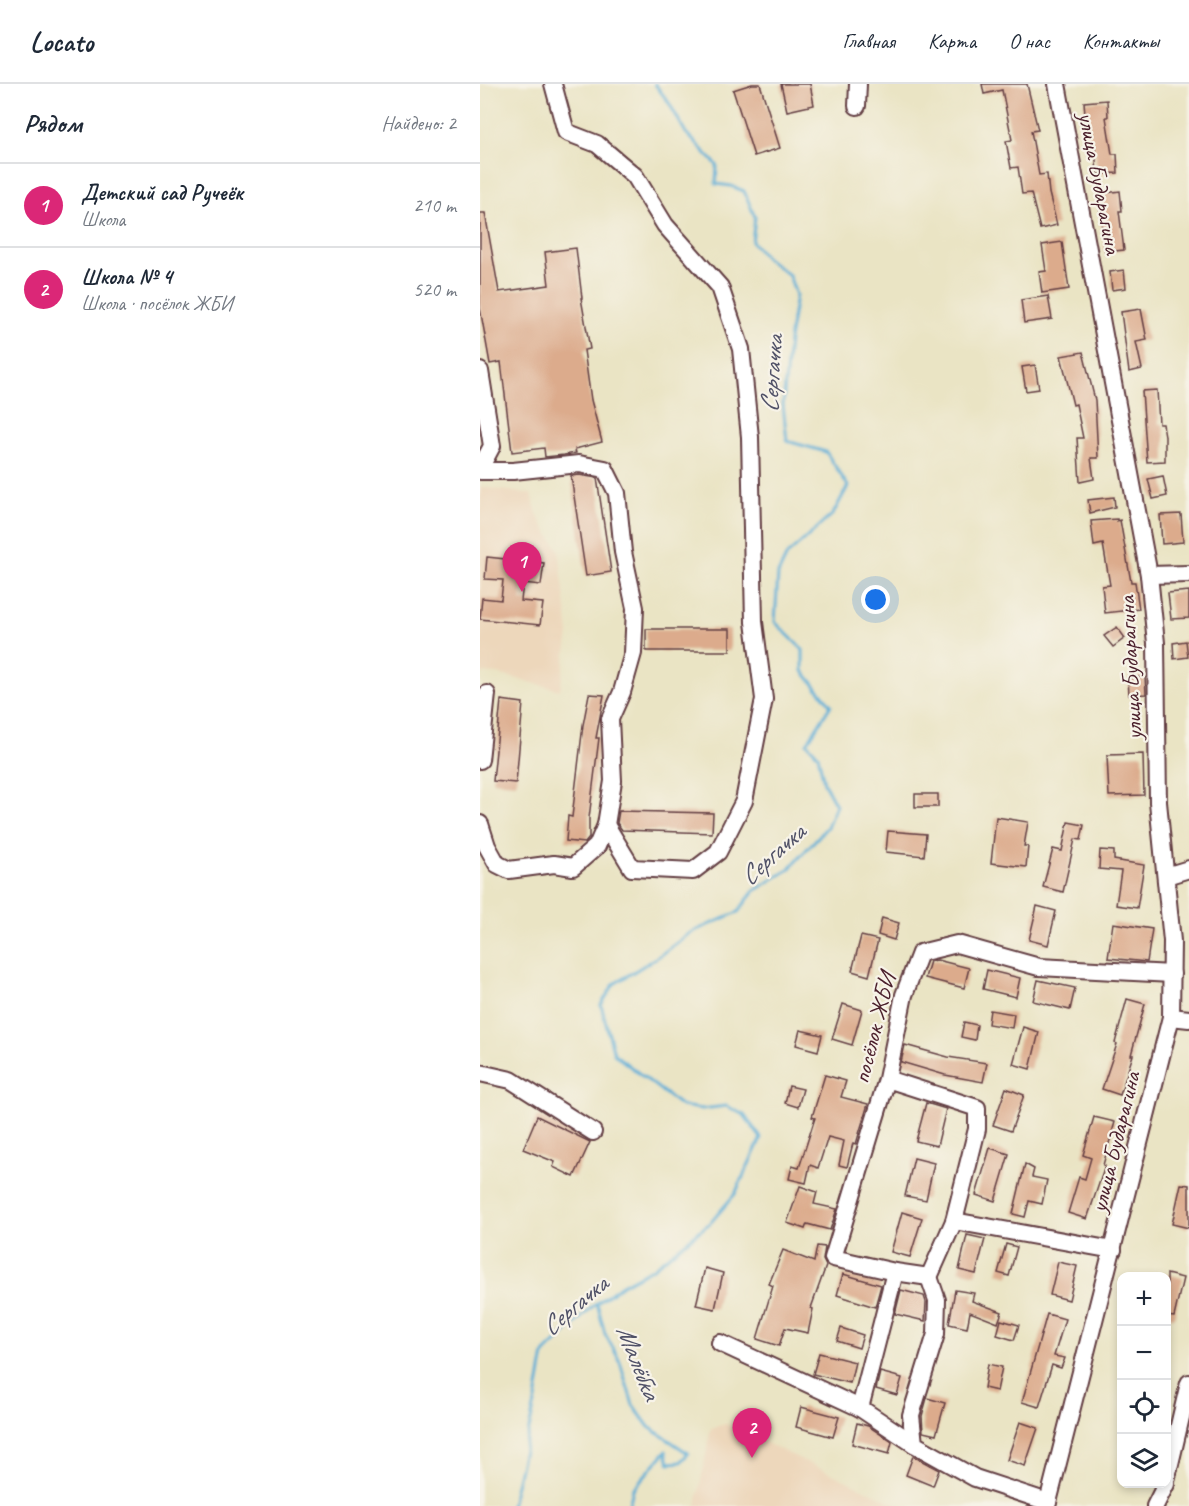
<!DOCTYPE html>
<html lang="ru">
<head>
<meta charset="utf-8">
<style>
	body { margin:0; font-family:Caveat,sans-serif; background:#f2f2f3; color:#1f2937 }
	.controls { position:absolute; right:18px; bottom:18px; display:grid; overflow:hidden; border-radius:12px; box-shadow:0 3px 9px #0003 }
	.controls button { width:54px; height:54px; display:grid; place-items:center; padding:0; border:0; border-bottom:2px solid #e0e1e3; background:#fff; color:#1f2937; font:30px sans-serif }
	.you { position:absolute; left:396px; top:516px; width:21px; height:21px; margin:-15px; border:4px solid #fff; border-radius:50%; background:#1a73e8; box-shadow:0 0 0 9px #1a73e833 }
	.badge { display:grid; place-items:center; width:39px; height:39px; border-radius:50%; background:#db2777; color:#fff; font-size:20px; font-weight:700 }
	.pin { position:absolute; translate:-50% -50px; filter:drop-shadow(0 2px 3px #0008) }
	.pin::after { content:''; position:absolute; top:32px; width:21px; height:18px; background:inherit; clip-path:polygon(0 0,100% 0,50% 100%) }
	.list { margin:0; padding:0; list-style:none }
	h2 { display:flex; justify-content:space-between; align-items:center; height:78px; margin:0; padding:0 24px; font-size:26px }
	h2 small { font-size:20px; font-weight:400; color:#747a83 }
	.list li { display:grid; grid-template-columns:39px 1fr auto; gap:18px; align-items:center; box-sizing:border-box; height:84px; padding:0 24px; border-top:2px solid #e0e1e3 }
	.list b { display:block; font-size:22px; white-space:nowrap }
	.list p { margin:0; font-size:20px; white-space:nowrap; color:#747a83 }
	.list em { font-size:20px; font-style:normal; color:#747a83 }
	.icon { flex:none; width:33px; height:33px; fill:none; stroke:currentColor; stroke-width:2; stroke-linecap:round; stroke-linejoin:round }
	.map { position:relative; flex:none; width:709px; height:1422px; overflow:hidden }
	header { display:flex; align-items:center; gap:36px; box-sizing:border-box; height:84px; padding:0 30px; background:#fff; border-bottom:2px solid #e0e1e3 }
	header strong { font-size:28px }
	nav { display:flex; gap:33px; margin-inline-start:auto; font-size:21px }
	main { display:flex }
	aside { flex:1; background:#fff }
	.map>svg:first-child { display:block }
</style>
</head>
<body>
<header>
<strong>Locato</strong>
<nav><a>Главная</a><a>Карта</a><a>О нас</a><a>Контакты</a></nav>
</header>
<main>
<aside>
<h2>Рядом<small>Найдено: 2</small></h2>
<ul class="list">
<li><span class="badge">1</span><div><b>Детский сад Ручеёк</b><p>Школа</p></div><em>210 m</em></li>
<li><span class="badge">2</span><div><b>Школа № 4</b><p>Школа · посёлок ЖБИ</p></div><em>520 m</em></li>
</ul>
</aside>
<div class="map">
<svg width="709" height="1422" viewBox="0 0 709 1422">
	<rect width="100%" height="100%" fill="#f7f3e8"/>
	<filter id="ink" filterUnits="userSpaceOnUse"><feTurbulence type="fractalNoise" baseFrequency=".0167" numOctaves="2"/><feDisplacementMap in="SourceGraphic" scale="12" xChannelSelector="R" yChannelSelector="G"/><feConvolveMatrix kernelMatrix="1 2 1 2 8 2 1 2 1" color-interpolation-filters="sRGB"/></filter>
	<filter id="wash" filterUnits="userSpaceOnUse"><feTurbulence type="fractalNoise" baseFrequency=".008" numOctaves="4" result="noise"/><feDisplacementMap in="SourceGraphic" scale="24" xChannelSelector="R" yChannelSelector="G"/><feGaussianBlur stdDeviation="1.35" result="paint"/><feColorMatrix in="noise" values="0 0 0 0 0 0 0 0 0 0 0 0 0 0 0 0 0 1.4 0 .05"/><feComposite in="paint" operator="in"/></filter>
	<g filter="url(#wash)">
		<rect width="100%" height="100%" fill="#eae4c4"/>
		<g fill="#edd7bb">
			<polygon points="0,403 51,410 59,435 79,466 89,550 80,606 18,590 0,589"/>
			<polygon points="246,1340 420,1422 216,1422 231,1344"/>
		</g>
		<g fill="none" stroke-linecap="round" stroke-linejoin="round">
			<g stroke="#5badd6" stroke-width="3">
				<polyline points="117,1219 125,1250 139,1275 153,1321 169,1343 208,1369 201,1378 189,1379 186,1367 153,1405 149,1422"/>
				<polyline points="31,1422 56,1315 64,1270 112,1223 142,1201 173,1184 231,1138 255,1110 281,1054 264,1031 246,1022 222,1025 201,1022 134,970 121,921 134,900 179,872 210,849 258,828 274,807 308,786 347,743 356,721 344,699 338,671 327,659 351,621 323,587 323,566 295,538 298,490 307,471 353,430 368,402 346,368 307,357 303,321 309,256 316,211 309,191 286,174 272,158 275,133 264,107 251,102 236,100 237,81 206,49 189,19 175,0"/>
			</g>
		</g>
		<g id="blocks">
			<g fill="#dcab8c">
				<polygon points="272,0 280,0 300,64 274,72 253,6"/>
				<polygon points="301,0 330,0 334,21 307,27"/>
				<polygon points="502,0 547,0 558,46 551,47 559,91 567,90 569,109 577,141 560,145 551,109 542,110 538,83 531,84 526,57 532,56 522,6 504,10"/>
				<polygon points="627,16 628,33 626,33 632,70 637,70 638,89 617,90 615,63 608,64 604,18"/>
				<polygon points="640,107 642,127 639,127 644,166 625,168 618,110"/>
				<polygon points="0,129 5,129 19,208 69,201 65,168 96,164 102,214 101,214 110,265 104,266 111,316 122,358 95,365 96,369 84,371 65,373 64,364 32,368 21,278 10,280 0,224"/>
				<polygon points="582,158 589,205 562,209 559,188 566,187 562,161"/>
				<polygon points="644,186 646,204 632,206 630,188"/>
				<polygon points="568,212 572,235 544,239 541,216"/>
				<polygon points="661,225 667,256 656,258 662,285 649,288 641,228"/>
				<polygon points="603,268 615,316 618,374 611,374 614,395 600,398 597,354 603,354 596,320 593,321 581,272"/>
				<polygon points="555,281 559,305 546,307 542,283"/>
				<polygon points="677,306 679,340 683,340 685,352 685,377 667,378 662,307"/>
				<polygon points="99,391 117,394 131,488 106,492 91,392"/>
				<polygon points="683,392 687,412 673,415 668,395"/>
				<polygon points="634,413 635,423 610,429 608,416"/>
				<polygon points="701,430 703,458 682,460 680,431"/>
				<polygon points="637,435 637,437 640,436 651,498 655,498 659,525 625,529 622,502 630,501 623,460 614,462 611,437"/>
				<polygon points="7,473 64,479 61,501 43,499 41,517 63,519 60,541 0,535 2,514 21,516 23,496 5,495"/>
				<polygon points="709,507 709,534 691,535 688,509"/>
				<polygon points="637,543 645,554 633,563 624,552"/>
				<rect x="166" y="545" width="84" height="22"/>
				<polygon points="706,557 708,573 694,575 693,559"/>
				<polygon points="665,593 666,610 649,611 648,594"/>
				<polygon points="109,610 124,611 116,654 119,654 109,734 109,754 105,759 86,757 88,732 92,733 103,641"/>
				<polygon points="21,616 43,619 36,699 13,697"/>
				<polygon points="663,670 664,711 629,712 627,671"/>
				<rect x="435" y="710" width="23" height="13"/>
				<polygon points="139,727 233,729 232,749 142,746 137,739"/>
				<polygon points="516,733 548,738 544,762 548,762 546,783 511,779"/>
				<polygon points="588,738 604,741 601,756 595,755 583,808 563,803 573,765 582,767"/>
				<polygon points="408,747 446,750 444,772 406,768"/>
				<polygon points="620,766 634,767 634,776 664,781 657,824 636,821 641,787 619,785"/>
				<polygon points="557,822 576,827 568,861 549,856"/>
				<polygon points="402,834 419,839 414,856 398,851"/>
				<polygon points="633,839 672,845 667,878 628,874"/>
				<polygon points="381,852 398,856 389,892 372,887"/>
				<polygon points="457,876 489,884 484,904 445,894 450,877"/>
				<polygon points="507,886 540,894 536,913 503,905"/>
				<polygon points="558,896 595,904 590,926 553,917"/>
				<polygon points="647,915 665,920 651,971 653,971 640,1011 622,1005 637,960 635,959"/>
				<polygon points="363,920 382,926 372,961 352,955"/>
				<polygon points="510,926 534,930 532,944 508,940"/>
				<polygon points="484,938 497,941 495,956 481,953"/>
				<polygon points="543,943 559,948 550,985 533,980"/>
				<polygon points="320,946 342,951 338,967 316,961"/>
				<polygon points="425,961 468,973 507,979 503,998 465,991 421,978"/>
				<polygon points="345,991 366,997 361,1013 388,1020 376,1060 373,1059 367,1083 359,1081 364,1057 348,1053 338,1084 330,1081 326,1099 309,1095 312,1082 319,1084 335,1034 332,1033"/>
				<polygon points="309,1002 323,1005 318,1023 305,1019"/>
				<polygon points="526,1004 544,1011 531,1047 513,1041"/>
				<polygon points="446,1019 466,1025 457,1062 436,1057"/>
				<polygon points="57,1032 110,1058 94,1093 73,1083 75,1078 43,1065"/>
				<polygon points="614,1033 635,1038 623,1081 625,1082 607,1135 588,1129 599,1093 605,1095 611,1074 603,1071"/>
				<polygon points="510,1064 529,1070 515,1117 496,1111"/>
				<polygon points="434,1074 454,1079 446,1116 425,1112"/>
				<polygon points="545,1080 554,1085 552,1093 567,1096 562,1120 549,1117 545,1133 533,1130"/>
				<polygon points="701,1100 709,1101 709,1144 692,1140"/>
				<polygon points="320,1102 337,1108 334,1120 357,1125 350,1146 327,1140 325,1145 307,1139"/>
				<polygon points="422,1128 442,1134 430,1173 411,1168"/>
				<polygon points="487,1151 505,1155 496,1190 479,1186"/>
				<polygon points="526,1160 537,1163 529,1192 518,1189"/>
				<polygon points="337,1162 345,1163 343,1176 346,1182 331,1224 333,1225 328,1249 305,1244 299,1262 277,1255 293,1202 289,1200 303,1166 334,1178"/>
				<polygon points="578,1178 597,1182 589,1216 570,1211"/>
				<polygon points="225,1184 243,1189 235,1225 216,1221"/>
				<polygon points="363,1190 401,1201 395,1223 357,1211"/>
				<polygon points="687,1190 703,1194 694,1233 687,1232"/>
				<polygon points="421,1206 444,1212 446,1218 445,1237 415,1230"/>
				<polygon points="475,1206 494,1209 492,1217 522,1228 518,1239 490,1228 487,1244 469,1240"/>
				<polygon points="567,1230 585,1235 574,1272 585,1274 581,1284 572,1281 559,1323 542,1318"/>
				<polygon points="521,1236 539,1241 534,1256 517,1251"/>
				<polygon points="361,1244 383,1251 379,1264 357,1257"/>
				<polygon points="339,1269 375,1278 370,1299 333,1290"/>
				<polygon points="508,1280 522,1283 517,1307 504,1304"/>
				<polygon points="400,1288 422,1294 417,1311 396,1305"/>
				<polygon points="447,1314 465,1319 456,1351 443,1348 442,1332"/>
				<polygon points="321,1323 359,1333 353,1353 316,1343"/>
				<polygon points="540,1338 558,1344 545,1382 527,1376"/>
				<polygon points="377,1339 388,1342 412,1358 409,1370 372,1360"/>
				<polygon points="433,1372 459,1386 453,1402 426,1391"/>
			</g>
		</g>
	</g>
	<g filter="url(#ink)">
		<use href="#blocks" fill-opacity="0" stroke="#623d42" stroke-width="1.5"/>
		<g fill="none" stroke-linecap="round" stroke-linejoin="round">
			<defs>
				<g id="minor">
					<polyline points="73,0 86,48 117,60 155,92 185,141 240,203 261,265 270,353 274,538 284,615 264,717 238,768 213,787 152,784 126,741"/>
					<polyline points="377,22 378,0"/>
					<polyline points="0,287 12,362 4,377 0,380"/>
					<polyline points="0,387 33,387 99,380 125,385 137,409 143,468 155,524 153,569 142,608 130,635 133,697 126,741 117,762 93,783 74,780 29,786 17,780 7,762 0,740"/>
					<polyline points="669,491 709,490"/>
					<polyline points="0,676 7,610"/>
					<polyline points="686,792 709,785"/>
					<polyline points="691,933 709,935"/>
					<polyline points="0,989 31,996 113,1048"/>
					<polyline points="407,995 497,1024 497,1045 474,1137 449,1193 415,1188 353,1174 407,995 424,911 440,869 477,860 559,883 692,890"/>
					<polyline points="474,1137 633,1166"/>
					<polyline points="415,1188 380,1324 434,1360"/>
					<polyline points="449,1193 457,1216 456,1250 431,1331 434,1360 495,1394 568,1418"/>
					<polyline points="240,1259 380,1324"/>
					<polyline points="686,1397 709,1299"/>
					<polyline points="567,1422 691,933 692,857 678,718 676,559 669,491 577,0"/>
					<polyline points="675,1422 686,1400"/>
				</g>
			</defs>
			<use href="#minor" stroke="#623d42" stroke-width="20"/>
			<use href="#minor" stroke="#fff" stroke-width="16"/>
		</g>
	</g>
	<g text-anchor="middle" stroke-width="4.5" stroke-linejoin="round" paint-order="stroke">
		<g font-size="24" fill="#4a1f2b" stroke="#f7f3e8">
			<text transform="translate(620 99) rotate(79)" y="8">улица Бударагина</text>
			<text transform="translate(650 584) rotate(-93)" y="8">улица Бударагина</text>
			<text transform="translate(394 944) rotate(-76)" y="8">посёлок ЖБИ</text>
			<text transform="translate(635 1058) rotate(-76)" y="8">улица Бударагина</text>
		</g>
		<g font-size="26" font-style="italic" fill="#505167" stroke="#f7f3e8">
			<text transform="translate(291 290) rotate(-86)" y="9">Сергачка</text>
			<text transform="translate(292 770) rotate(-42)" y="9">Сергачка</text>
			<text transform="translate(94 1221) rotate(-40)" y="9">Сергачка</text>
			<text transform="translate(159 1278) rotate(68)" y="9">Малёбка</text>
		</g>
	</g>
</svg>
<div class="controls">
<button>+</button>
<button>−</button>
<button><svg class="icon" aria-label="locate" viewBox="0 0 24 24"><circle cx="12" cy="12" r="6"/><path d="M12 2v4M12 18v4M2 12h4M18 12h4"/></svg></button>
<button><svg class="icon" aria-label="layers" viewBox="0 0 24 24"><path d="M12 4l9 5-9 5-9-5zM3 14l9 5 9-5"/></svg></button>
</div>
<div class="you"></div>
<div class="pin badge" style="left:42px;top:508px">1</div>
<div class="pin badge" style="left:272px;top:1374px">2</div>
</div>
</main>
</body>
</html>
